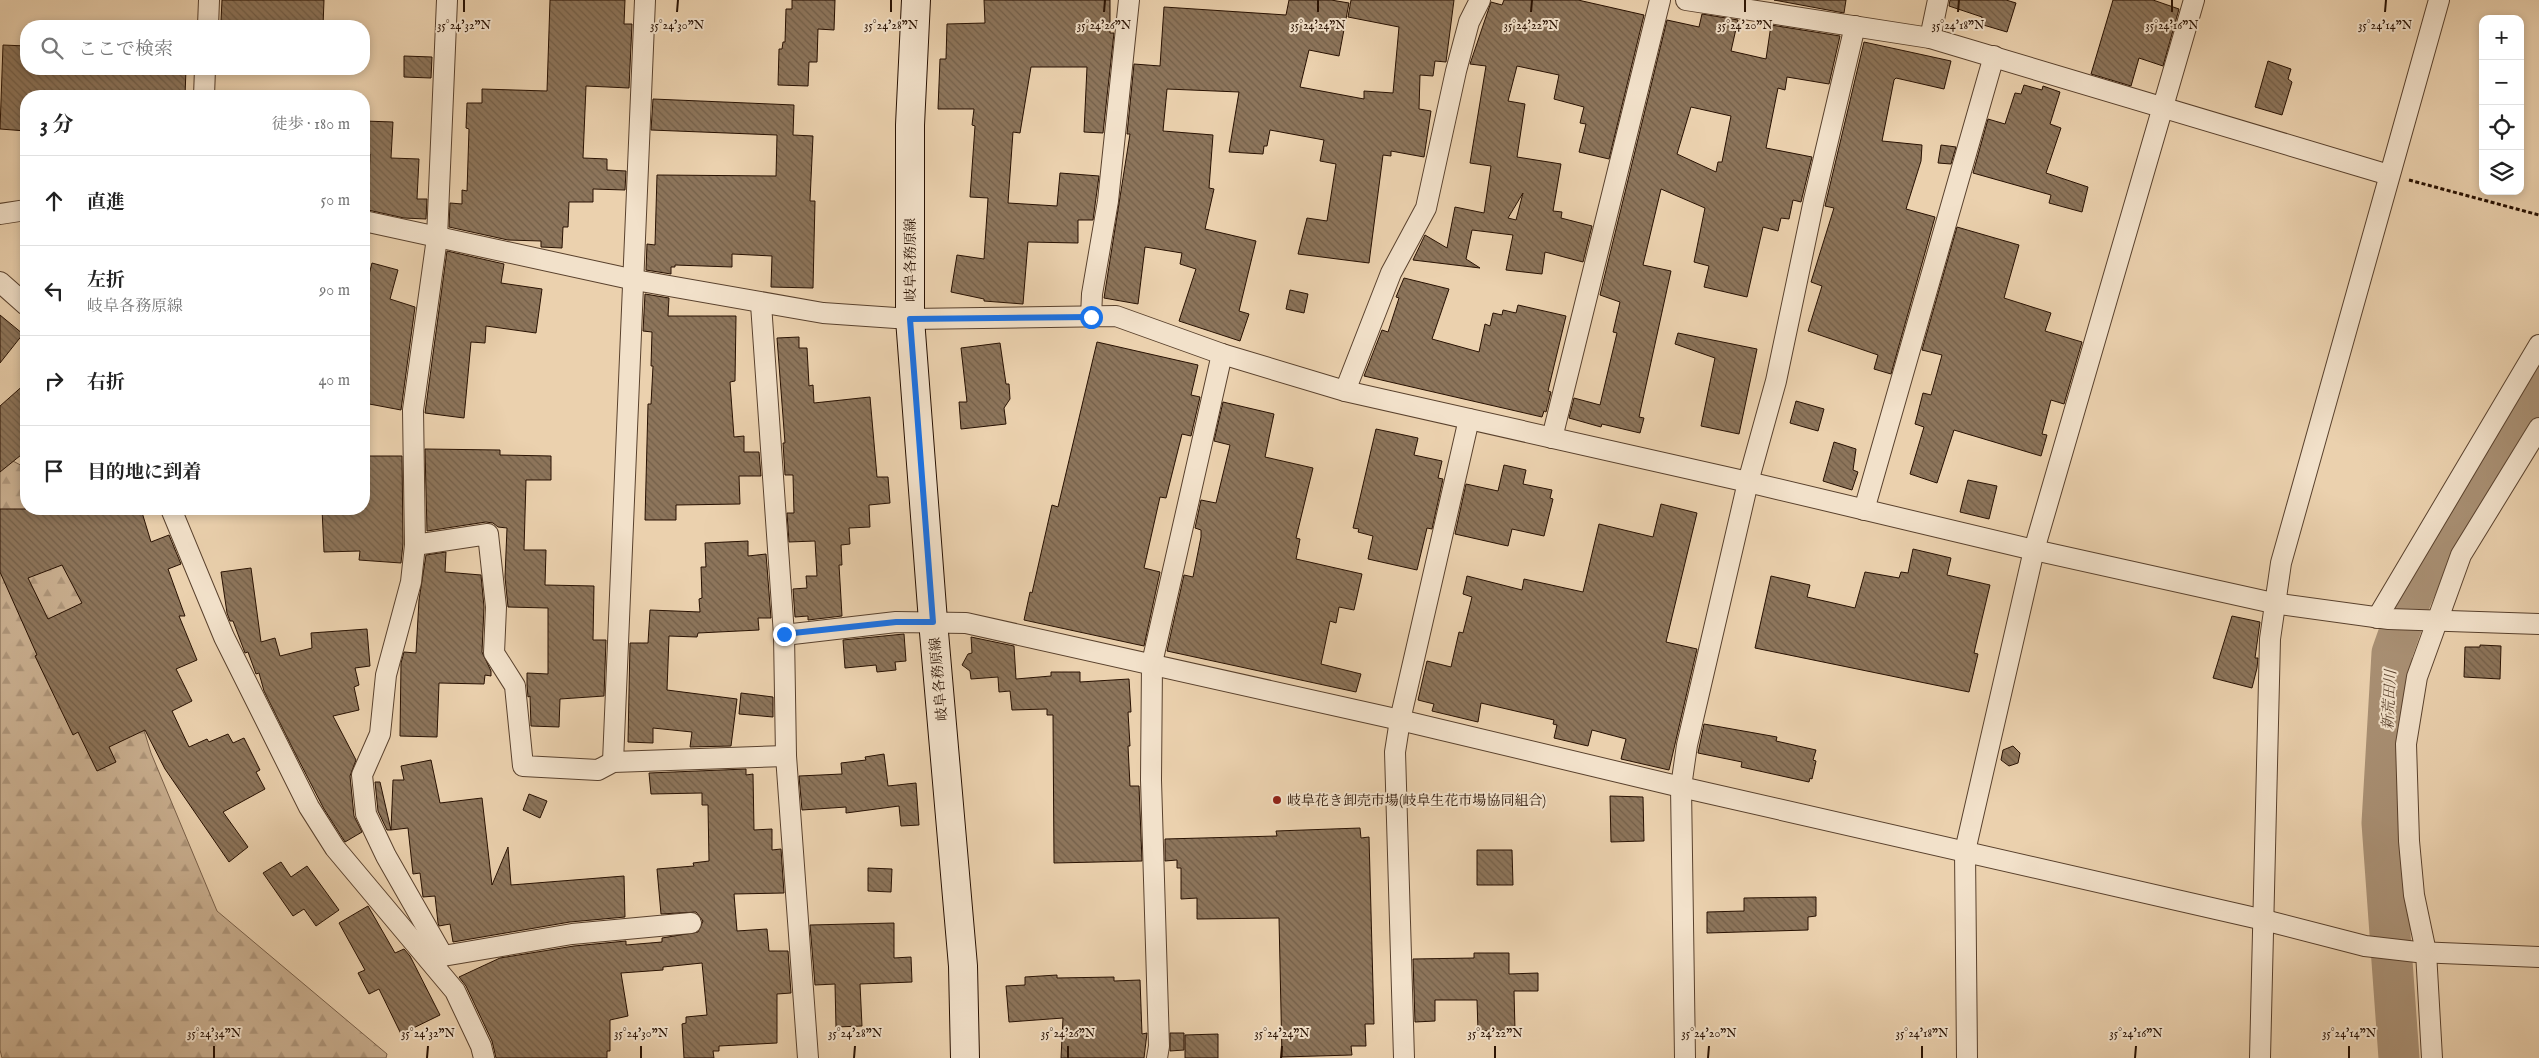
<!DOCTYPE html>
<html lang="ja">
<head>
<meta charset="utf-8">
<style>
	body { margin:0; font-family:"IM FELL English","Noto Serif JP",serif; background:#f6f6f6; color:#222 }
	.controls { position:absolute; right:15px; top:15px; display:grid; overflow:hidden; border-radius:10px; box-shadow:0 2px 8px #0003 }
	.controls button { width:45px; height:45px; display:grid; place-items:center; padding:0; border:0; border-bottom:1px solid #e0e0e0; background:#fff; color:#222; font:25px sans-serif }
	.stop { position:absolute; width:15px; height:15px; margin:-11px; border:4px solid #1a73e8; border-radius:50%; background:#fff }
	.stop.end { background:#1a73e8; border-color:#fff; box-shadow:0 1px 5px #0008 }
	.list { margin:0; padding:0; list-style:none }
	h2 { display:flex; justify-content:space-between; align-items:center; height:65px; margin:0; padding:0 20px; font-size:21px }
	h2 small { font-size:16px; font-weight:400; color:#767676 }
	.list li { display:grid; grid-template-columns:32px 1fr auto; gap:15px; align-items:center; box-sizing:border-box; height:90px; padding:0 20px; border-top:1px solid #e0e0e0 }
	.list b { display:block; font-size:19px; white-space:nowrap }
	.list p { margin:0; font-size:16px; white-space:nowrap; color:#767676 }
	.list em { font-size:16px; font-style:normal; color:#767676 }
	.icon { flex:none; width:28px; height:28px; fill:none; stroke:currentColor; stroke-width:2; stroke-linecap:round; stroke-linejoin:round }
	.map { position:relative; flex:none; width:2539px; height:1058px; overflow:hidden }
	.search { position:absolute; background:#fff; box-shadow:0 2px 8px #0003; left:20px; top:20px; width:350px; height:55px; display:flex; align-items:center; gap:12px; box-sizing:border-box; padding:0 18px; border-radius:20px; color:#767676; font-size:19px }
	.panel { position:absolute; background:#fff; box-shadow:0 2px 8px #0003; left:20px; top:90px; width:350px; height:425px; border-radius:20px }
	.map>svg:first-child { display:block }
</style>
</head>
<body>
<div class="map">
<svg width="2539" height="1058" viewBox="0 0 2539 1058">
	<defs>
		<pattern id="forest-firs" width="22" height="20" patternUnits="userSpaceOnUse" patternTransform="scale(1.25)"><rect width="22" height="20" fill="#cab091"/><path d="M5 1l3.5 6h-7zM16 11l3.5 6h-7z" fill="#ae967b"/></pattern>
		<pattern id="building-back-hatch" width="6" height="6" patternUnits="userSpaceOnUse" patternTransform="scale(1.25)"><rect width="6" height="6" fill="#8d755b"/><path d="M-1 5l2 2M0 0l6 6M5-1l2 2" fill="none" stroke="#735f49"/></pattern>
	</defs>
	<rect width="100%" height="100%" fill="#ebd1ae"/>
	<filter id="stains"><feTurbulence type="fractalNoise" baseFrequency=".004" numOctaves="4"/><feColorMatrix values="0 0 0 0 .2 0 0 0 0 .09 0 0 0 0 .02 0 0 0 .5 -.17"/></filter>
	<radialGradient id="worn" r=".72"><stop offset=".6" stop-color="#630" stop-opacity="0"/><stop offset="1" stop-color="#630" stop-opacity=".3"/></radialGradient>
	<polygon fill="url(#forest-firs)" stroke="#79604a" points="0,454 26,468 26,509 76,509 151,753 217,911 387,1054 386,1058 2,1058 0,1050"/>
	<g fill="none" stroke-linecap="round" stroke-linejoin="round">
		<polyline stroke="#a99074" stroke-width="41" points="2399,1058 2382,823 2392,653 2411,599 2427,563 2539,378"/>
	</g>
	<g fill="url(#building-back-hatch)" stroke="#281102" fill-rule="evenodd">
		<polygon points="222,0 324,0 323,26 221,21"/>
		<polygon points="550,0 625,0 624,24 632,24 629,88 586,86 583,158 607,159 607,170 626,171 625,190 593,189 593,202 569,202 568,227 563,227 562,248 541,247 541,241 508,240 449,227 450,203 462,204 462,190 467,191 469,129 466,128 467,103 482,103 482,89 547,91"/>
		<polygon points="792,0 835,0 834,30 818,29 817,62 809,62 808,86 778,85 779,49 782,49 783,42 785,42 786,9 792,9"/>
		<polygon points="984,0 1110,0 1110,33 1114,33 1103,133 1084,132 1087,67 1031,67 1020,133 1013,132 1008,203 1057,206 1060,173 1099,176 1093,220 1078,220 1078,243 1028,242 1023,304 984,301 984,299 951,292 957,255 984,259 988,198 970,197 975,126 972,125 974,109 938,109 940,59 946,59 947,24 985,23"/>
		<polygon points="1289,0 1331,0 1349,3 1339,56 1309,50 1300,87 1364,99 1364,91 1393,93 1399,27 1348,17 1351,0 1454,0 1446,62 1435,61 1433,76 1420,75 1419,109 1431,111 1424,157 1391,151 1391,156 1383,155 1369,263 1298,254 1307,218 1327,221 1336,164 1320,161 1324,140 1270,130 1267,146 1264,146 1263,154 1229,152 1239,92 1167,89 1163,131 1213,135 1209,188 1214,189 1205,229 1256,241 1239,311 1249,314 1240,341 1179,321 1196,269 1180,264 1182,253 1145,247 1138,304 1104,298 1130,134 1127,134 1134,64 1160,66 1164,7 1286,15"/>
		<path d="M 1504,0 L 1578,0 L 1644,15 L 1609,159 L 1579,152 L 1586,124 L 1580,123 L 1584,107 L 1554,99 L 1559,75 L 1517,66 L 1508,101 L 1525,104 L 1517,157 L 1561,164 L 1553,211 L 1562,212 L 1561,218 L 1592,226 L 1583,262 L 1545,252 L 1542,274 L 1506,270 L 1513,235 L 1472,230 L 1466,259 L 1480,268 L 1413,260 L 1425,235 L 1447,248 L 1455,207 L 1484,213 L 1491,166 L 1470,163 L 1486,66 L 1470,64 L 1491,2 L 1502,5 ZM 1523,193 L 1516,220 L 1508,218 Z"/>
		<polygon points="1774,0 1846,0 1844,13"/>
		<polygon points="1950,0 2006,0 2016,3 2007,32 1980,24 1982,17 1949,6"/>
		<polygon points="2113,0 2153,0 2179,9 2163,66 2139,58 2131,86 2091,74"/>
		<path d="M 1702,14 L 1738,20 L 1731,51 L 1766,59 L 1771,25 L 1840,36 L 1829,84 L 1787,77 L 1785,90 L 1778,88 L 1766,148 L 1812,157 L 1801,202 L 1793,200 L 1789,219 L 1781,218 L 1778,231 L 1763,227 L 1747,297 L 1704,287 L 1709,266 L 1694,262 L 1705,208 L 1661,189 L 1643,265 L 1671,271 L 1639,417 L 1644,418 L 1640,433 L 1602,424 L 1601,427 L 1569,418 L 1574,398 L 1600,405 L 1617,333 L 1613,332 L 1620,302 L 1600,295 L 1667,20 L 1699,27 ZM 1691,107 L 1731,116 L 1722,162 L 1718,162 L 1716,172 L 1677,154 Z"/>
		<polygon points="1864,42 1951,61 1944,89 1896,78 1894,80 1882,141 1922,145 1921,161 1906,209 1935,217 1891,374 1874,369 1878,355 1808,331 1822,286 1811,282 1834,208 1825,206"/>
		<polygon points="3,45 26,46 26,69 186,69 185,96 26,96 26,131 0,129"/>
		<polygon points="404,56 432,57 431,78 404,77"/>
		<polygon points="2268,61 2291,69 2288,79 2292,82 2282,115 2255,107"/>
		<polygon points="2024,85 2042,90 2043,86 2060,92 2050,124 2061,128 2046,173 2088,187 2082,212 2049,203 2051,195 1973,173 1988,119 2005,124 2015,93 2021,94"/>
		<polygon points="653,99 794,105 793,135 813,136 810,201 815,201 813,288 771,287 772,256 732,254 732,267 675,265 675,267 671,267 671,274 646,270 647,244 655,245 657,175 776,176 777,135 651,130"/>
		<polygon points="364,121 393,122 391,158 419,159 417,199 427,199 426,219 404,218 368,210 370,154 364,154"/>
		<polygon points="1941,145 1956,147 1951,164 1938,163"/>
		<polygon points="1957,227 2019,245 2004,298 2051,313 2045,331 2082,342 2064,404 2051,400 2042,434 2047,435 2041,456 1954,430 1937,483 1910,474 1924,427 1915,424 1923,393 1931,395 1942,355 1922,350"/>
		<polygon points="447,251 504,264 501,283 542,289 536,333 486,326 485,343 471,342 464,418 425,413"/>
		<polygon points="372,263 398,270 390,299 415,307 401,410 364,403 364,294"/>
		<polygon points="1404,278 1449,289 1432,339 1479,352 1485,324 1490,326 1493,313 1502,315 1503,310 1516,313 1518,305 1566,316 1548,391 1551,392 1546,412 1544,411 1542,417 1364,376 1382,330 1388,332 1399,298 1396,297"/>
		<polygon points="1290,290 1308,294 1304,313 1286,309"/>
		<polygon points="645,294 669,298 668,316 736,316 735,381 730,382 734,437 744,436 744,452 759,452 761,476 739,476 740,504 676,505 676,520 645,520 648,404 651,404 653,366 651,366 652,332 643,331"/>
		<polygon points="0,315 23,334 0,363"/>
		<polygon points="1678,333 1757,349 1739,434 1701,426 1715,358 1675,344"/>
		<polygon points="799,337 799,348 807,348 809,386 813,385 814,403 870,397 877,477 888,477 890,503 869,505 870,527 849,528 850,544 841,545 842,565 839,565 842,616 808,620 808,616 795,617 793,589 807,588 806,576 817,576 815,541 789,542 787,513 794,513 793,475 785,475 783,443 785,443 777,338"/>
		<polygon points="1097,342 1198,365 1191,395 1200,397 1191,436 1182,434 1166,498 1160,497 1144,568 1160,572 1144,646 1024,620 1030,592 1032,593 1052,505 1058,507"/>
		<polygon points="1000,343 1006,384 1009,384 1010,399 1004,408 1006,424 961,429 959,402 967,402 961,348"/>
		<polygon points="26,383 26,451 0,472 0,406"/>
		<polygon points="1796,401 1824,409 1818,431 1790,423"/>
		<polygon points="1223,402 1274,414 1265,457 1313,468 1296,538 1300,539 1296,559 1362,574 1354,610 1339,607 1336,623 1330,621 1321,664 1361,674 1356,692 1167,651 1184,575 1193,577 1201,537 1201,530 1195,528 1201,500 1216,503 1230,445 1214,441"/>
		<polygon points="1376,429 1418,438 1414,455 1442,461 1438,478 1443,479 1432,529 1427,528 1417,570 1368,559 1373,536 1358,532 1359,529 1353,528"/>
		<polygon points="1834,442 1856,449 1853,470 1858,472 1852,490 1823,481"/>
		<polygon points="425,449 500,450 500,455 551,456 551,480 526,480 524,550 546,550 545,585 594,586 593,640 606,640 604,696 560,699 559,727 531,726 530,696 528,697 527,685 527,673 548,674 548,608 508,607 505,577 507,528 498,527 493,523 486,522 427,531"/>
		<polygon points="368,456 402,456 403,544 401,563 359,560 360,551 324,552 322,509 364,509 364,490 368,490"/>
		<polygon points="1504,465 1526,470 1523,484 1552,490 1550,498 1553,499 1544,536 1512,529 1508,546 1455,534 1466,484 1498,491"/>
		<polygon points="1968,480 1997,486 1989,519 1960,512"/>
		<polygon points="1661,504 1697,513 1666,642 1697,649 1669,770 1621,759 1626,739 1592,730 1588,746 1554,738 1557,725 1553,724 1554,720 1481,703 1478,722 1432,711 1434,704 1418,700 1427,661 1451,667 1459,632 1463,633 1472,597 1463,594 1467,576 1522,590 1524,579 1583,592 1599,524 1653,537"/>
		<path d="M 0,509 L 141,509 L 151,542 L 169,535 L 181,564 L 168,569 L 185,616 L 179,616 L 197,660 L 176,669 L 192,701 L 172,711 L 189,747 L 207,739 L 209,742 L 228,734 L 233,743 L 244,738 L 260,770 L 256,772 L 265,789 L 223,812 L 248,847 L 229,862 L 165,769 L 145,730 L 109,747 L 116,762 L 97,771 L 78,732 L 73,735 L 35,656 L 37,655 L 0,572 ZM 62,565 L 82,603 L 48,619 L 28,578 Z"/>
		<polygon points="748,541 748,556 766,554 771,618 758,618 759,630 698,633 697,637 669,636 667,690 737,699 731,746 690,747 692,732 653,728 653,743 628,742 630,643 648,643 650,610 700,612 699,599 702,598 701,567 706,567 705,543"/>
		<polygon points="1913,549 1951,558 1947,575 1990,585 1976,644 1974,653 1978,654 1969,692 1755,648 1771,576 1810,585 1807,597 1855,608 1865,572 1899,578 1901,572 1908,573"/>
		<polygon points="446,552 445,572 481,575 484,607 482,652 491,671 491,676 485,675 484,684 439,683 437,737 400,736 401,663 404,652 416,653 419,600 426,555"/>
		<polygon points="251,568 261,642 275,638 280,656 312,648 311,633 367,629 370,666 355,668 359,685 354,687 359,710 333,716 356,760 350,776 354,816 362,832 345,842 324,809 295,753 264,691 259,673 256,674 248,652 245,653 233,621 230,621 227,613 221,572"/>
		<polygon points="2232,616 2260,622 2255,658 2258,658 2257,668 2252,688 2213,678"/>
		<polygon points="904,634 906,661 895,662 896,670 877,672 876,665 845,668 843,640"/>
		<polygon points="971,637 1014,646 1016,679 1051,676 1051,672 1080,672 1080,682 1129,679 1131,712 1128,712 1130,746 1128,746 1130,786 1139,786 1142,861 1054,863 1053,715 1047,715 1047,709 1012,710 1010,691 999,692 998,677 971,679 970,671 962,665 968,654 972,653"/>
		<polygon points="2480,645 2501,646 2500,679 2464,677 2465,647 2480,647"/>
		<polygon points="741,693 773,697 773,717 739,714"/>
		<polygon points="1704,724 1777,737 1776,741 1816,750 1813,760 1816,761 1812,779 1810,778 1809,782 1741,767 1742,762 1698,753"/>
		<polygon points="2013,746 2020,753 2018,763 2009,766 2001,760 2003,750"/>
		<polygon points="884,754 888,786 916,783 919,825 901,826 899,806 846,813 846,807 802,810 799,776 842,774 841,763 866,760 865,757"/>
		<polygon points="431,760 440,803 482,798 492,885 508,847 511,885 624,876 625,917 570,922 453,942 450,924 439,926 438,923 435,896 423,897 420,873 413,874 408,828 391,830 393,780 404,780 401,766"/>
		<polygon points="746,769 746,775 753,774 754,830 772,829 772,850 781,849 784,893 734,894 737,931 767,929 769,951 788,951 791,993 777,994 777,1043 719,1046 719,1051 713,1051 714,1058 684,1058 682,1024 686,1023 686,1017 707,1015 702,963 663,967 663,970 621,973 628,1016 610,1020 610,1051 607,1051 607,1058 496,1058 492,1041 466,986 459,977 500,958 574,946 626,941 626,945 662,942 662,938 698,932 703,921 696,912 661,914 657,869 694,866 693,863 709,861 708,805 702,805 702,793 651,794 649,773"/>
		<polygon points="375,782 380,782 391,830 387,830 378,811"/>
		<polygon points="529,794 547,801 540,818 523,810"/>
		<polygon points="1610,796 1643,797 1644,841 1611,842"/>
		<polygon points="1360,828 1361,838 1369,837 1374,1024 1365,1024 1366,1046 1351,1046 1352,1055 1282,1057 1279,918 1197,919 1197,898 1181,899 1181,868 1177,868 1177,860 1165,861 1165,839 1277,836 1276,831"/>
		<polygon points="1477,850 1512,850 1513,885 1477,885"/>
		<polygon points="281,862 291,877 307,866 339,910 316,926 304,909 293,916 263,873"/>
		<polygon points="868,868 892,869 891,892 868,891"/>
		<polygon points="1816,897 1816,916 1808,917 1808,930 1707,933 1707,912 1744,911 1744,898"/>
		<polygon points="368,906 395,953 404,949 410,956 440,1015 401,1034 379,989 369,994 358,973 365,970 339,923"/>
		<polygon points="894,923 894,958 911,957 912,982 860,984 862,1026 836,1027 835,984 815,985 810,925"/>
		<polygon points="1474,953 1509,953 1509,974 1538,973 1538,991 1514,991 1515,1030 1478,1031 1477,1000 1435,1000 1435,1021 1415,1022 1413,959 1474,958"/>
		<polygon points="1057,975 1057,978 1114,977 1114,981 1140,980 1142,1034 1147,1033 1144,1058 1061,1058 1063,1018 1009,1022 1006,986 1025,985 1025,977"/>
		<polygon points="1170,1033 1184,1033 1184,1050 1170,1051"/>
		<polygon points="1218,1034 1218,1058 1185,1058 1185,1035"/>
	</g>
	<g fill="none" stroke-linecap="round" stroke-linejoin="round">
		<defs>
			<g id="minor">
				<polyline points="1686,0 1930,38 2389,175"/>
				<polyline points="208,26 209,0"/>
				<polyline points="1930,38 1938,0"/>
				<polyline points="204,96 205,69"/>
				<polyline points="0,214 26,210"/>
				<polyline points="364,221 635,280 823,313 910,319 1116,316 1222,354 1345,391 1748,482 2034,550 2273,603 2389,619 2539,624"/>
				<polyline points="0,282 26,305"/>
				<polyline points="761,304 784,635 786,756 808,1058"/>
				<polyline points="1091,317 1092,294 1108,201 1129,0"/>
				<polyline points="1345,391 1391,273 1426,208 1456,71 1469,22 1480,0"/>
				<polyline points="1552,438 1660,0"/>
				<polyline points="171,509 224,637 309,807 335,848 455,991 481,1046 484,1058"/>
				<polyline points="1864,510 1994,56"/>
				<polyline points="415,545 488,534 496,607 494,653 515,686 523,766 598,770 613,762 786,756"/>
				<polyline points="2377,618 2539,345"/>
				<polyline points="784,635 896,622 966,623 1400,720 1681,787 2264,920 2365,946 2417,952 2539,957"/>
				<polyline points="613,762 645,0"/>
				<polyline points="443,956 386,856 366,814 362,775 380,734 386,675 411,582 415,545 413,410 437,238 447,0"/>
				<polyline points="433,963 443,956 572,934 691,923"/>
				<polyline points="1157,1058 1159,1046 1151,780 1152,663 1222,354"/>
				<polyline points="1404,1058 1395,752 1400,720 1469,419"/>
				<polyline points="1685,1058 1681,787 1687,745 1748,482 1776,381 1814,200 1855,26"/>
				<polyline points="1967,1058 1965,851 2034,550 2194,0"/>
				<polyline points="2260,1058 2270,639 2281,563 2439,0"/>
				<polyline points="2432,1058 2426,952 2414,895 2409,841 2406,744 2417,677 2461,555 2539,428"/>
			</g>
			<polyline id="secondary" points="916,0 910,125 910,319 933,621 963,966 965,1058"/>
		</defs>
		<use href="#minor" stroke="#59412d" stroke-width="22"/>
		<use href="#secondary" stroke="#281102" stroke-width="30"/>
		<polyline stroke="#281102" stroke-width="3" stroke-dasharray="4 2.5" stroke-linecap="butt" points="2409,180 2539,215"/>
		<use href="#minor" stroke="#f2e1ca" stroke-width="20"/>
		<use href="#secondary" stroke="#f2e1ca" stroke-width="28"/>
	</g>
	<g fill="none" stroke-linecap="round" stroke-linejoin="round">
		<polyline stroke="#1a73e8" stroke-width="6" points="784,634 896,622 933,622 910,319 1091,317"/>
	</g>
	<path fill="none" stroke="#281102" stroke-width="2" d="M 464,12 L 464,0M 677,12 L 678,0M 891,12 L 891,0M 1104,12 L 1105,0M 1318,12 L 1318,0M 1531,12 L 1532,0M 1745,12 L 1745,0M 1958,12 L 1959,0M 2172,12 L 2172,0M 2385,12 L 2386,0M 214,1058 L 214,1046M 427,1058 L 428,1046M 641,1058 L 641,1046M 854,1058 L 855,1046M 1068,1058 L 1068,1046M 1281,1058 L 1282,1046M 1495,1058 L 1495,1046M 1708,1058 L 1709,1046M 1922,1058 L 1922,1046M 2135,1058 L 2136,1046M 2349,1058 L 2349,1046"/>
	<circle fill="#8f2418" stroke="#f2e1ca" stroke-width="2" cx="1277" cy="800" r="5"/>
	<g text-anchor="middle" stroke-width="4" stroke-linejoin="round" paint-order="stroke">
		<g font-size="14" fill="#281102" stroke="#f2e1ca">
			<text transform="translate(910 260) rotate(-90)" y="5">岐阜各務原線</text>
			<text transform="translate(938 679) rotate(-95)" y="5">岐阜各務原線</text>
		</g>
		<g font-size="14" fill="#281102" stroke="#f2e1ca" text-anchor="start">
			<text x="1287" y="805">岐阜花き卸売市場(岐阜生花市場協同組合)</text>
		</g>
		<g font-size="15" font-style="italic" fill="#5c4430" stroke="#f2e1ca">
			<text transform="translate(2389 700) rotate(-87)" y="5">新荒田川</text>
		</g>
	</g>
	<g font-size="12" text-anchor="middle" fill="#281102" stroke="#f2e1ca" stroke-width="4" stroke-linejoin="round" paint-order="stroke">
		<text x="464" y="29">35°24'32"N</text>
		<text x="677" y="29">35°24'30"N</text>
		<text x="891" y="29">35°24'28"N</text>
		<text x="1104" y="29">35°24'26"N</text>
		<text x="1318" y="29">35°24'24"N</text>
		<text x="1531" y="29">35°24'22"N</text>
		<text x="1745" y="29">35°24'20"N</text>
		<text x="1958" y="29">35°24'18"N</text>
		<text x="2172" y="29">35°24'16"N</text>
		<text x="2385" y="29">35°24'14"N</text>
		<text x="214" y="1037">35°24'34"N</text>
		<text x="428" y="1037">35°24'32"N</text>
		<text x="641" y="1037">35°24'30"N</text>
		<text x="855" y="1037">35°24'28"N</text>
		<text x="1068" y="1037">35°24'26"N</text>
		<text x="1282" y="1037">35°24'24"N</text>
		<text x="1495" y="1037">35°24'22"N</text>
		<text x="1709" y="1037">35°24'20"N</text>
		<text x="1922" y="1037">35°24'18"N</text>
		<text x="2136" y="1037">35°24'16"N</text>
		<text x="2349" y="1037">35°24'14"N</text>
	</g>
	<rect width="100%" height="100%" filter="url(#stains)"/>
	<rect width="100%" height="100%" fill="url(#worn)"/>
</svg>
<div class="controls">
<button>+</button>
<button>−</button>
<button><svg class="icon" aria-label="locate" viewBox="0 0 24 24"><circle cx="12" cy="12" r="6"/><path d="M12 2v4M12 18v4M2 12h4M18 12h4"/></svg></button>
<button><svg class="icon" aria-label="layers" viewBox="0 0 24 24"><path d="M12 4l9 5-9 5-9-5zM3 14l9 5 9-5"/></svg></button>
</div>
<div class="stop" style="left:1091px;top:317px"></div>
<div class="stop end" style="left:784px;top:634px"></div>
<div class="search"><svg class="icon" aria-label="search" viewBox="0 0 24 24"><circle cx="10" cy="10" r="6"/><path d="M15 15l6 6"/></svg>ここで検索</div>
<section class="panel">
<h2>3 分<small>徒歩 · 180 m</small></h2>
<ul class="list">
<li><svg class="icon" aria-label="ahead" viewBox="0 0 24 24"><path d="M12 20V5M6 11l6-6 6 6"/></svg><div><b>直進</b></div><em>50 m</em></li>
<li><svg class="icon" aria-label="left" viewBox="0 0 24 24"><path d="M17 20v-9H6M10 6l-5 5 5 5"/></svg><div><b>左折</b><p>岐阜各務原線</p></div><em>90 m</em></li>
<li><svg class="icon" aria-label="right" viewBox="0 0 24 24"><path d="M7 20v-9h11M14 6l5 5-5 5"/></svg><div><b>右折</b></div><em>40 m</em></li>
<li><svg class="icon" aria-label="arrive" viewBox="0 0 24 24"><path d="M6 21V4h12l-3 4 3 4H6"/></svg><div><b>目的地に到着</b></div></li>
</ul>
</section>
</div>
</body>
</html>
